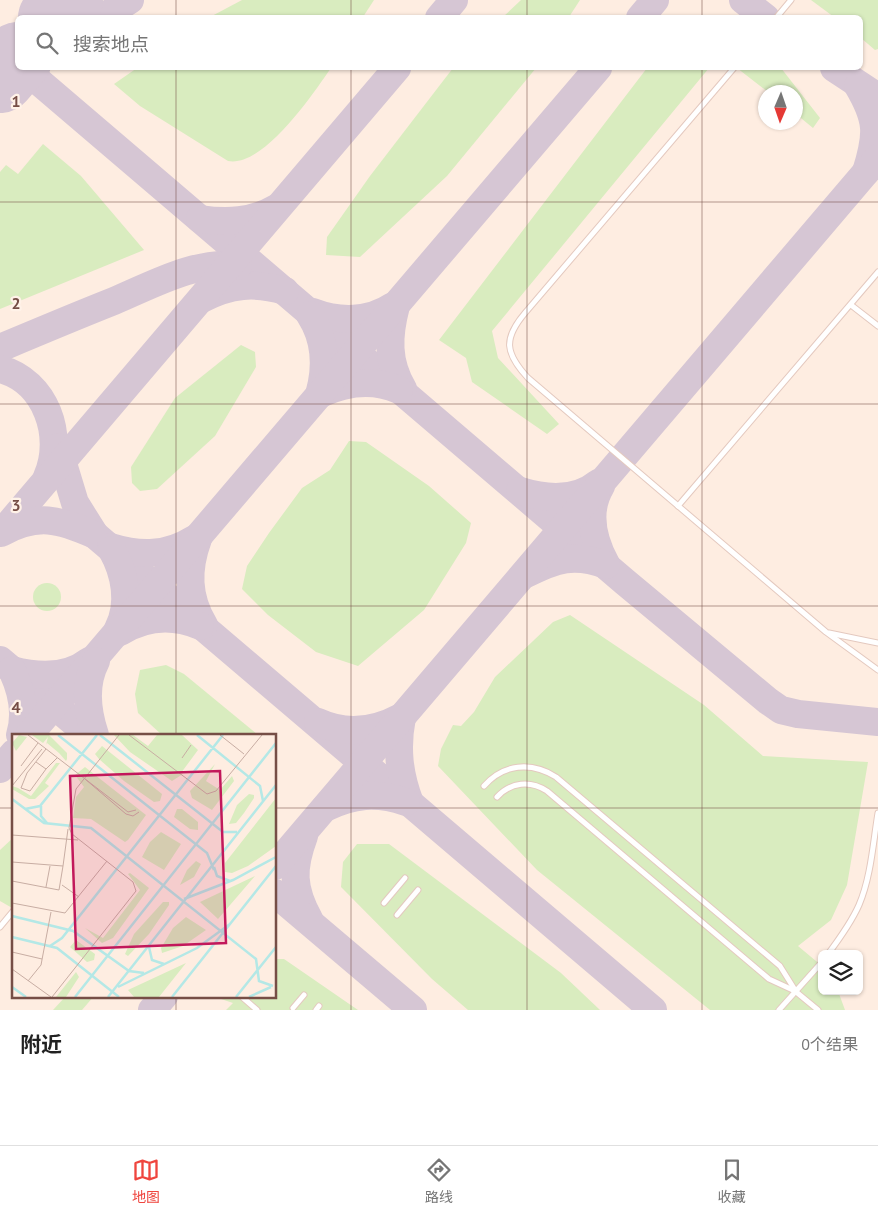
<!DOCTYPE html>
<html lang="zh">
<head>
<meta charset="utf-8">
<style>
	body { margin:0; font-family:"PT Sans","Noto Sans SC",sans-serif; background:#f6f6f6; color:#222 }
	.controls { position:absolute; right:15px; bottom:15px; display:grid; overflow:hidden; border-radius:8px; box-shadow:0 1px 4px #0004 }
	.controls button { width:45px; height:45px; display:grid; place-items:center; padding:0; border:0; border-bottom:1px solid #e0e0e0; background:#fff; color:#222; font:25px sans-serif }
	.compass { position:absolute; left:758px; top:85px; width:45px; height:45px; border-radius:50%; background:#fff; box-shadow:0 1px 4px #0004; rotate:182deg }
	.list { margin:0; padding:0; list-style:none }
	h2 { display:flex; justify-content:space-between; align-items:center; height:65px; margin:0; padding:0 20px; font-size:21px }
	h2 small { font-size:16px; font-weight:400; color:#767676 }
	.icon { flex:none; width:28px; height:28px; fill:none; stroke:currentColor; stroke-width:2; stroke-linecap:round; stroke-linejoin:round }
	.map { position:relative; flex:none; width:878px; height:1010px; overflow:hidden }
	.search { position:absolute; background:#fff; box-shadow:0 1px 4px #0004; left:15px; right:15px; top:15px; height:55px; display:flex; align-items:center; gap:12px; box-sizing:border-box; padding:0 18px; border-radius:8px; color:#767676; font-size:19px }
	.sheet { height:135px; background:#fff }
	nav { display:flex; justify-content:space-around; align-items:center; box-sizing:border-box; height:70px; border-top:1px solid #e0e0e0; background:#fff; font-size:14px; color:#767676 }
	nav a { display:grid; justify-items:center; gap:2px }
	nav .on { color:#ef453e }
	.map>svg:first-child { display:block }
</style>
</head>
<body>
<div class="map">
<svg width="878" height="1010" viewBox="0 0 878 1010">
	<rect width="100%" height="100%" fill="#feede1"/>
	<g fill="#d9ecbf">
		<polygon points="242,0 374,0 363,17 210,17"/>
		<polygon points="521,0 580,0 569,17 503,17"/>
		<polygon points="811,0 878,0 878,49 875,50 861,38 860,18 834,17"/>
		<path d="M 137,68 L 331,68 C 313,94 263,168 228,161 L 140,106 L 114,84 Z"/>
		<polygon points="453,68 536,68 447,176 360,257 326,255 327,237 370,176"/>
		<polygon points="647,68 709,68 492,331 498,358 559,424 547,434 472,382 466,358 439,340"/>
		<polygon points="737,68 781,68 820,118 813,128 796,114 796,92 768,92"/>
		<polygon points="43,144 81,176 144,250 0,309 0,172 6,165 18,174"/>
		<polygon points="241,345 255,352 256,367 215,436 157,489 140,491 132,483 131,467 175,398"/>
		<polygon points="349,441 366,442 429,486 471,523 466,543 424,610 358,666 316,652 268,615 242,589 247,566 269,533 302,488 330,470"/>
		<circle cx="47" cy="597" r="14"/>
		<polygon points="570,615 704,705 763,756 868,762 847,885 831,920 798,946 822,966 822,991 838,991 845,1010 710,1010 537,870 438,766 441,749 453,725 461,726 474,712 495,677 553,622"/>
		<polygon points="166,665 184,674 258,735 162,735 138,713 135,694 140,670"/>
		<polygon points="14,837 14,909 0,901 0,850"/>
		<polygon points="357,844 389,844 561,973 600,1010 468,1010 432,979 341,887 343,862"/>
		<polygon points="275,959 284,959 358,1010 226,1010 233,1003 218,998 220,996 275,996"/>
		<polygon points="66,996 94,996 82,1010 53,1010"/>
	</g>
	<g fill="none" stroke-linecap="round" stroke-linejoin="round">
		<g stroke="#d6c6d4" stroke-width="28">
			<polyline points="743,0 766,18"/>
			<polyline points="102,18 130,0"/>
			<polyline points="439,18 454,0"/>
			<polyline points="640,18 655,0"/>
			<polyline points="0,48 18,63"/>
			<polyline points="23,68 625,582 768,701 781,710 798,714 878,722"/>
			<polyline points="834,68 875,95"/>
			<path d="M 858,86 C 878,120 878,134 866,172"/>
			<polyline points="0,91 31,68"/>
			<path d="M 200,219 C 227,223 252,222 276,208"/>
			<path d="M 202,299 C 230,284 255,282 285,291"/>
			<path d="M 396,306 C 388,336 387,362 403,389"/>
			<path d="M 313,312 C 339,322 369,322 393,306"/>
			<path d="M 310,315 C 326,340 327,367 319,395"/>
			<path d="M 0,348 C 38,332 76,316 114,301 C 150,286 198,259 238,266"/>
			<path d="M 0,369 C 46,381 65,436 47,477"/>
			<path d="M 320,394 C 346,382 372,378 399,390"/>
			<polyline points="58,447 75,503 95,535"/>
			<path d="M 601,486 C 586,511 593,540 606,564"/>
			<path d="M 520,491 C 546,499 575,502 598,483"/>
			<polyline points="3,531 397,68"/>
			<path d="M 1,533 C 37,513 59,519 95,535 L 653,1010"/>
			<path d="M 198,539 C 187,569 187,597 204,625"/>
			<path d="M 111,547 C 140,556 167,556 194,539"/>
			<path d="M 112,550 C 125,573 131,604 118,629"/>
			<path d="M 526,574 C 556,559 574,553 606,565"/>
			<path d="M 120,632 C 146,616 172,614 200,626"/>
			<polyline points="0,660 89,735"/>
			<path d="M 12,670 C 38,677 66,679 89,661"/>
			<path d="M 12,670 C 22,691 27,712 20,735"/>
			<path d="M 402,717 C 396,748 399,774 410,803"/>
			<path d="M 318,722 C 346,735 373,732 401,717"/>
			<polyline points="29,735 598,68"/>
			<path d="M 95,735 C 87,711 84,684 96,661"/>
			<polyline points="0,769 14,753"/>
			<path d="M 325,808 C 353,794 377,792 406,802"/>
			<path d="M 304,836 C 292,868 292,888 309,919"/>
			<polyline points="275,866 878,158"/>
			<polyline points="275,893 413,1010"/>
			<polyline points="152,1010 164,996"/>
		</g>
		<g stroke="#d6c6d4" stroke-width="70">
			<polyline points="53,18 68,0"/>
			<polyline points="0,78 18,57"/>
		</g>
		<defs>
			<g id="lane">
				<polyline points="776,18 791,0"/>
				<path d="M 734,68 L 525,313 C 503,339 505,353 528,378 L 826,632 L 878,670"/>
				<polyline points="851,305 878,326"/>
				<polyline points="678,506 878,272"/>
				<polyline points="829,633 878,643"/>
				<path d="M 484,786 C 503,764 531,761 556,777 L 780,966 L 795,990"/>
				<path d="M 497,797 C 511,782 530,780 547,791 L 769,979 L 795,991 L 818,1010"/>
				<polyline points="384,903 405,878"/>
				<polyline points="397,915 418,890"/>
				<polyline points="0,927 14,910"/>
				<path d="M 828,954 C 840,938 851,923 859,905 C 871,877 873,843 878,813"/>
				<polyline points="241,996 257,1010"/>
				<polyline points="293,1008 304,995"/>
				<polyline points="316,1010 319,1006"/>
				<polyline points="779,1010 822,962"/>
			</g>
		</defs>
		<use href="#lane" stroke="#e4c9bf" stroke-width="7"/>
		<use href="#lane" stroke="#fff" stroke-width="5"/>
	</g>
	<path fill="none" stroke="#764e46" stroke-width="1" stroke-opacity="0.55" d="M 176,0 L 176,18M 351,0 L 351,18M 527,0 L 527,18M 702,0 L 702,18M 176,68 L 176,735M 351,68 L 351,1010M 527,68 L 527,1010M 702,68 L 702,1010M 0,202 L 878,202M 0,404 L 878,404M 0,606 L 878,606M 0,808 L 14,808M 275,808 L 878,808M 176,996 L 176,1010"/>
	<g transform="translate(12 734)">
		<rect width="264" height="264" fill="#feede1"/>
		<path d="M 7,1 L 15,3 L 4,17 L 0,9 ZM 20,1 L 37,1 L 55,19 L 55,25 L 54,27 L 47,19 L 35,9 L 34,11 L 36,3 L 31,9 ZM 102,1 L 121,1 L 136,12 L 145,1 L 170,1 L 186,16 L 169,39 L 171,40 L 160,47 L 118,18 ZM 90,12 L 150,60 L 148,67 L 142,68 L 112,47 L 87,25 L 83,20 ZM 44,29 L 48,29 L 33,49 L 37,52 L 23,65 L 17,65 L 0,55 L 0,52 L 6,54 L 19,62 ZM 203,30 L 194,47 L 208,56 L 220,42 L 222,47 L 200,76 L 180,64 L 178,57 ZM 73,33 L 134,81 L 116,106 L 113,108 L 79,85 L 61,84 L 64,63 L 72,53 L 63,41 ZM 237,60 L 242,61 L 242,64 L 232,79 L 224,89 L 217,90 L 225,71 ZM 264,64 L 264,112 L 236,132 L 220,139 L 213,138 L 213,129 ZM 165,75 L 170,75 L 186,88 L 186,96 L 178,95 L 162,83 ZM 149,98 L 169,110 L 152,136 L 130,123 L 138,108 ZM 184,127 L 189,130 L 182,143 L 168,151 L 175,136 ZM 118,139 L 137,154 L 101,204 L 90,209 L 73,194 L 91,204 L 128,156 L 116,140 ZM 243,142 L 206,185 L 188,168 ZM 151,168 L 157,168 L 157,171 L 137,200 L 116,222 L 113,220 L 122,200 ZM 174,183 L 194,196 L 171,212 L 150,219 L 149,214 L 161,194 ZM 64,206 L 83,220 L 82,226 L 75,228 L 58,213 ZM 174,229 L 147,263 L 122,263 L 116,256 ZM 64,238 L 67,243 L 54,263 L 44,263 Z" fill="#d9ecbf"/>
		<path fill="none" stroke="#b4e8e6" stroke-width="2.5" d="M 46,1 L 195,119 L 202,136M 88,1 L 211,98 L 225,98M 185,1 L 248,52 L 251,67M 0,65 L 32,89 L 79,94 L 244,225 L 247,247 L 261,252M 29,72 L 29,82 L 35,89M 13,75 L 28,72 L 85,1M 202,133 L 205,142 L 218,147M 172,165 L 221,146 L 264,123M 0,182 L 61,197 L 117,237 L 132,239M 0,203 L 45,214 L 107,263M 38,212 L 50,204 L 211,1M 137,213 L 140,226 L 152,230M 0,253 L 14,263M 106,253 L 185,214 L 218,190M 63,263 L 264,9M 96,263 L 264,51M 160,263 L 264,132M 224,263 L 264,213M 237,263 L 259,253"/>
		<path fill="none" stroke="#c8ada3" stroke-width="1" d="M 16,1 L 116,78 L 124,76M 117,1 L 195,60 L 204,57 L 250,1M 208,1 L 232,20M 170,24 L 179,11M 24,28 L 34,35 L 45,24M 9,32 L 26,9M 34,35 L 18,57 L 9,54 L 15,39 L 34,15M 73,45 L 114,80 L 121,82 L 127,78M 0,52 L 30,15M 0,101 L 66,106M 0,128 L 51,132 L 47,156 L 0,147M 51,132 L 56,95M 50,151 L 67,163M 34,153 L 38,132M 0,169 L 53,179 L 95,127M 0,218 L 30,225M 0,235 L 39,263M 16,247 L 29,231 L 39,178M 40,263 L 124,157 L 121,148 L 60,100 L 57,94 L 64,55 L 107,1"/>
		<path fill="#c2185b" fill-opacity="0.15" stroke="#c2185b" stroke-width="2.5" d="M 208,37 L 214,209 L 64,215 L 58,42 Z"/>
		<rect width="264" height="264" fill="none" stroke="#764e46" stroke-width="2.5"/>
	</g>
	<g font-size="16" text-anchor="middle" font-weight="bold" fill="#764e46" stroke="#fff2e8" stroke-width="4.5" stroke-linejoin="round" paint-order="stroke">
		<text x="16" y="107">1</text>
		<text x="16" y="309">2</text>
		<text x="16" y="511">3</text>
		<text x="16" y="713">4</text>
	</g>
</svg>
<div class="controls">
<button><svg class="icon" aria-label="layers" viewBox="0 0 24 24"><path d="M12 4l9 5-9 5-9-5zM3 14l9 5 9-5"/></svg></button>
</div>
<svg class="compass" viewBox="-18 -18 36 36"><path d="M0-13l5 13h-10z" fill="#e53935"/><path d="M0 13l5-13h-10z" fill="#767676"/></svg>
<div class="search"><svg class="icon" aria-label="search" viewBox="0 0 24 24"><circle cx="10" cy="10" r="6"/><path d="M15 15l6 6"/></svg>搜索地点</div>
</div>
<section class="sheet">
<h2>附近<small>0个结果</small></h2>
<ul class="list">
</ul>
</section>
<nav>
<a class="on"><svg class="icon" aria-label="map" viewBox="0 0 24 24"><path d="M3 6l6-2 6 2 6-2v14l-6 2-6-2-6 2zM9 4v14M15 6v14"/></svg>地图</a>
<a><svg class="icon" aria-label="directions" viewBox="0 0 24 24"><path d="M12 3l9 9-9 9-9-9zM9 14v-3h6M13 9l2 2-2 2"/></svg>路线</a>
<a><svg class="icon" aria-label="saved" viewBox="0 0 24 24"><path d="M7 4h10v16l-5-4-5 4z"/></svg>收藏</a>
</nav>
</body>
</html>
